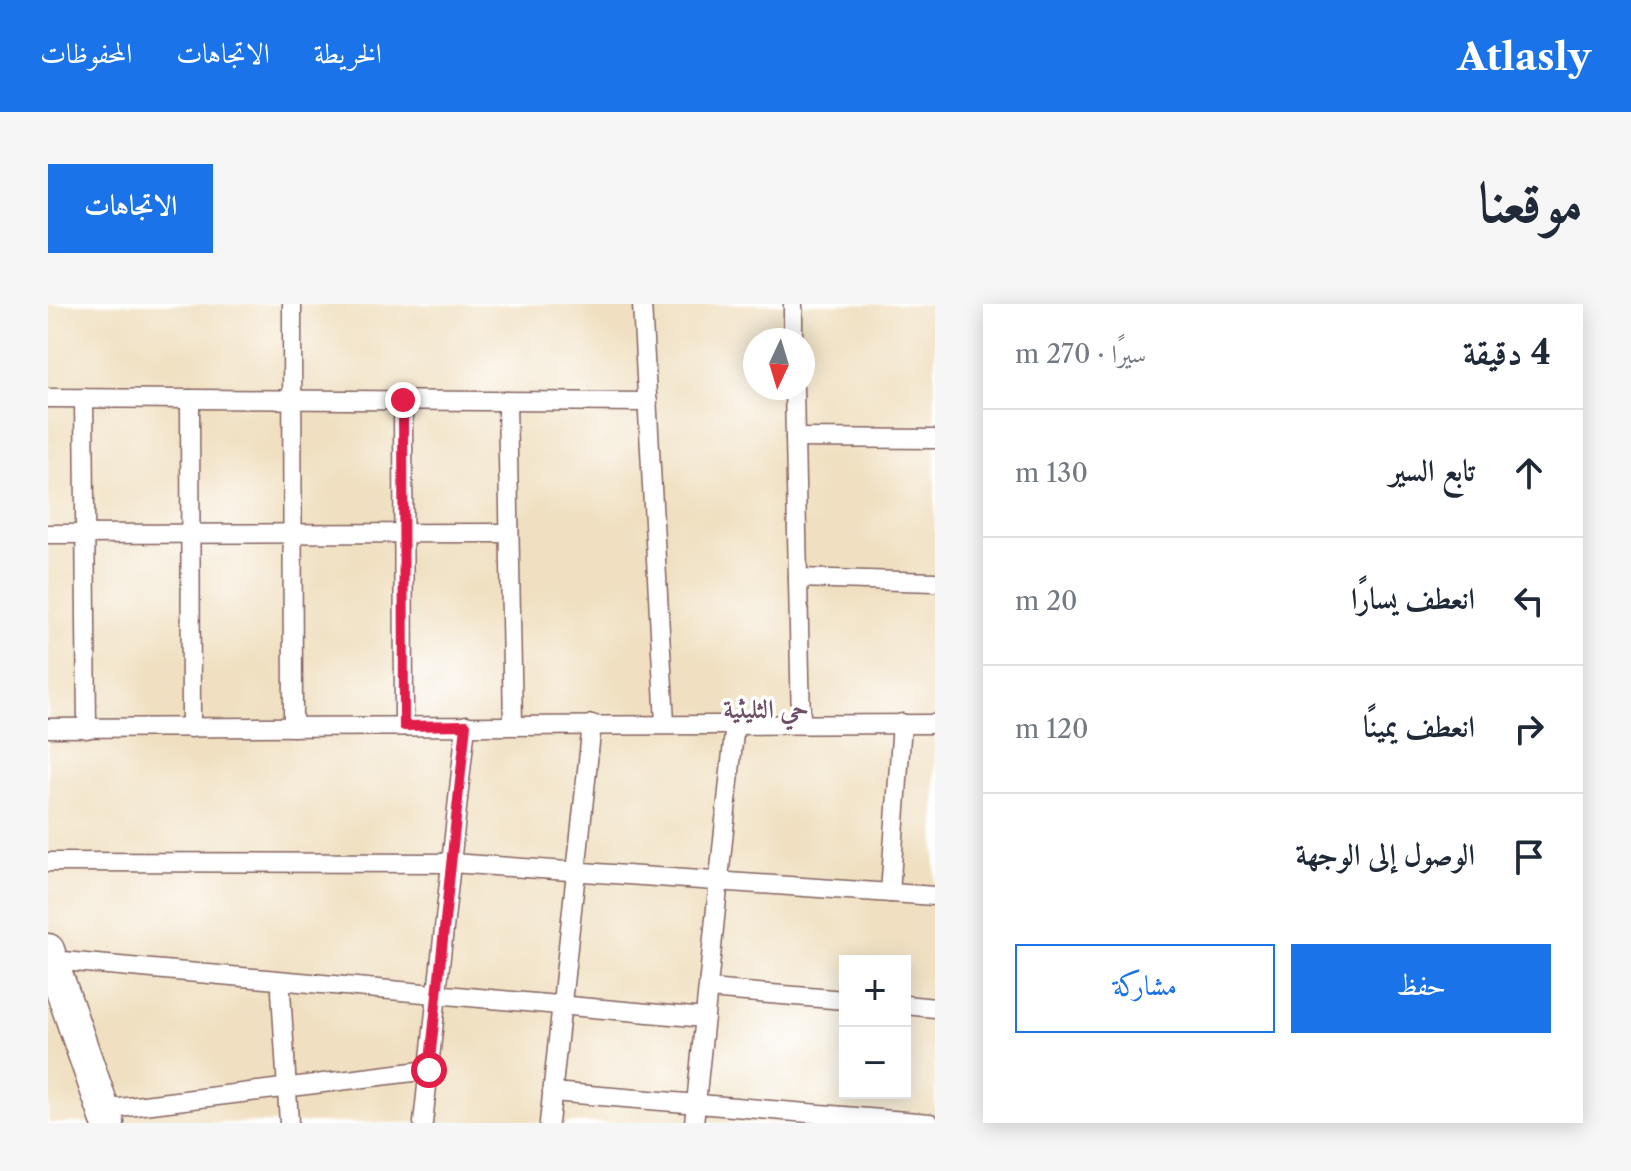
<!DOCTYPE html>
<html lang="ar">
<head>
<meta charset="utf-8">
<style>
	body { margin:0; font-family:"Libre Caslon Text",Amiri,serif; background:#f6f6f7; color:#1f2937; direction:rtl }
	.controls { position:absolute; right:24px; bottom:24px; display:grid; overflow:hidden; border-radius:0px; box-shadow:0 4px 20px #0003 }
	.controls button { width:72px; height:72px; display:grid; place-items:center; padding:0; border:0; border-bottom:2px solid #e0e1e3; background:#fff; color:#1f2937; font:40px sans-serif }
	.compass { position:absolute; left:695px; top:24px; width:72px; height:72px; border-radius:50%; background:#fff; box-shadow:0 4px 20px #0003; rotate:184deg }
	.stop { position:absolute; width:24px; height:24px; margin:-18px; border:6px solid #e11d48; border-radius:50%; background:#fff }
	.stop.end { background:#e11d48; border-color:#fff; box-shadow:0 2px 8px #0008 }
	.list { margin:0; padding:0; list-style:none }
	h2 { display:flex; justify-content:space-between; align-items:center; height:104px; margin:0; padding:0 32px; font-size:34px }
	h2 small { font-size:26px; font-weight:400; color:#747a83 }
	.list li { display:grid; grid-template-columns:52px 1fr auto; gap:24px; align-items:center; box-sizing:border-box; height:128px; padding:0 32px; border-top:2px solid #e0e1e3 }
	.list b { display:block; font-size:30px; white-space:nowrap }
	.list em { font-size:26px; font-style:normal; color:#747a83 }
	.actions { display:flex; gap:16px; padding:24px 32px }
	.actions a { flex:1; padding:18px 0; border:2px solid #1a73e8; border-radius:0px; text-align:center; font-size:28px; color:#1a73e8 }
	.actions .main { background:#1a73e8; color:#fff }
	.icon { flex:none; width:44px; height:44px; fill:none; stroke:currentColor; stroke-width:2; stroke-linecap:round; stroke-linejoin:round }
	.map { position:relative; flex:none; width:887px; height:819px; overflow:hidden; direction:ltr; border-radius:0px }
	header { display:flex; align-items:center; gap:48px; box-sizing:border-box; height:112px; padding:0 40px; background:#1a73e8; color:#fff }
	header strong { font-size:38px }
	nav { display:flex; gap:44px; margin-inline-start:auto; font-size:28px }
	.intro { display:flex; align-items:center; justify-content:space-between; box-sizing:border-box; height:192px; padding:0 48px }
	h1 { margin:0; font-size:56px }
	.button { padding:20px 36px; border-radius:0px; background:#1a73e8; color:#fff; font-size:28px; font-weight:700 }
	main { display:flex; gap:48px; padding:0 48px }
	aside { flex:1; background:#fff; border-radius:0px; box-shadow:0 4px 20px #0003 }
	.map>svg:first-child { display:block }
</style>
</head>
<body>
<header>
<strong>Atlasly</strong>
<nav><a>الخريطة</a><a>الاتجاهات</a><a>المحفوظات</a></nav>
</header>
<div class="intro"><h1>موقعنا</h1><a class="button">الاتجاهات</a></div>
<main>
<aside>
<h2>4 دقيقة<small>سيرًا · 270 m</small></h2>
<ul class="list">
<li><svg class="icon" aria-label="ahead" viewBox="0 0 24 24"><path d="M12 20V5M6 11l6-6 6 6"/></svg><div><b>تابع السير</b></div><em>130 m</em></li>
<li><svg class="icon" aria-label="left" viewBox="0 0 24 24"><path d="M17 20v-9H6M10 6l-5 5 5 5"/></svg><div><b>انعطف يسارًا</b></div><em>20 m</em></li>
<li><svg class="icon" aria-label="right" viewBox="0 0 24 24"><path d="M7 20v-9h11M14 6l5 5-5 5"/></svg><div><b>انعطف يمينًا</b></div><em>120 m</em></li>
<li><svg class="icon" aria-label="arrive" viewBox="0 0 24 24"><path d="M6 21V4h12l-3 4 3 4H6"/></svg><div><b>الوصول إلى الوجهة</b></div></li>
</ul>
<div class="actions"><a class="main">حفظ</a><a>مشاركة</a></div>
</aside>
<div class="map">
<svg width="887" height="819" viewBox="0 0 887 819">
	<rect width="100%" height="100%" fill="#fff"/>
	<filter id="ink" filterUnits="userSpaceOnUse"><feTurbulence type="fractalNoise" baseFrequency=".0125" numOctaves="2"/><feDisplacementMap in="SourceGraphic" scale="16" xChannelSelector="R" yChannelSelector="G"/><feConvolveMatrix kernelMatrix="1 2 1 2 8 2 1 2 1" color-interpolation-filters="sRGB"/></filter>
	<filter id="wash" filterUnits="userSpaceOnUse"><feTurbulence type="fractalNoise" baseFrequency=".006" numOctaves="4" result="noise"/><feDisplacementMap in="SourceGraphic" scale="32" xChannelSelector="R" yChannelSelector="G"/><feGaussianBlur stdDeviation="1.8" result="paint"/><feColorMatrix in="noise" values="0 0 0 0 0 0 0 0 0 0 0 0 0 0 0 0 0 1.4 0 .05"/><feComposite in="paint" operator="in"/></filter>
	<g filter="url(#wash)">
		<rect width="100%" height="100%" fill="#f0e0c1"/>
	</g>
	<g filter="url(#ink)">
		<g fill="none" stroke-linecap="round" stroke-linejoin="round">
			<defs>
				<g id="street">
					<polyline points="244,0 245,423"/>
					<polyline points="594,0 617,419"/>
					<polyline points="745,0 745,36"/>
					<polyline points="746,84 753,419"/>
					<polyline points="0,94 600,98"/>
					<polyline points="36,94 39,425"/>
					<polyline points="142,95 143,424"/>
					<polyline points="355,96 356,422"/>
					<polyline points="459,97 465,421"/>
					<polyline points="747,134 887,135"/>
					<polyline points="0,230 461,229"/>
					<polyline points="750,274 887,278"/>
					<polyline points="0,424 887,420"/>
					<polyline points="0,558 403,559 887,592"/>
					<polyline points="842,589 854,419"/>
					<polyline points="4,656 657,714"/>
					<polyline points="660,685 797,696"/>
					<polyline points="233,687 241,819"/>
					<polyline points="857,701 887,704"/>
					<polyline points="504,788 882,819"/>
					<polyline points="55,806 381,766"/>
					<polyline points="375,819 418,421"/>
					<polyline points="501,819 544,420"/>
					<polyline points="646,819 687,419"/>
				</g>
				<polyline id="highway" points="0,646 60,819"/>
			</defs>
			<use href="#street" stroke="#846360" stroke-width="21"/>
			<use href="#highway" stroke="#846360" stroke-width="35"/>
			<use href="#street" stroke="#fff" stroke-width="18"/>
			<use href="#highway" stroke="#fff" stroke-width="32"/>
		</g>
	</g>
	<g fill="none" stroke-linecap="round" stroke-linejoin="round" filter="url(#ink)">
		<polyline stroke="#e11d48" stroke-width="10" points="355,96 356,422 418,421 381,766"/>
	</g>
	<g text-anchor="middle" stroke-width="7" stroke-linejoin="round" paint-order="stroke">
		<g font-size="26" font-weight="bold" fill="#6e4f68" stroke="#fff">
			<text x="718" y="414">حي الثليثية</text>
		</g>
	</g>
</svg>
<div class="controls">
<button>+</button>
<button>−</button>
</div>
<svg class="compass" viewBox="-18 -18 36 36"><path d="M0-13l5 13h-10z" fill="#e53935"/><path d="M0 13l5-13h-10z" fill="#747a83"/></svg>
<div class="stop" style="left:381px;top:766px"></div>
<div class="stop end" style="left:355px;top:96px"></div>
</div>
</main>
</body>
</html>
